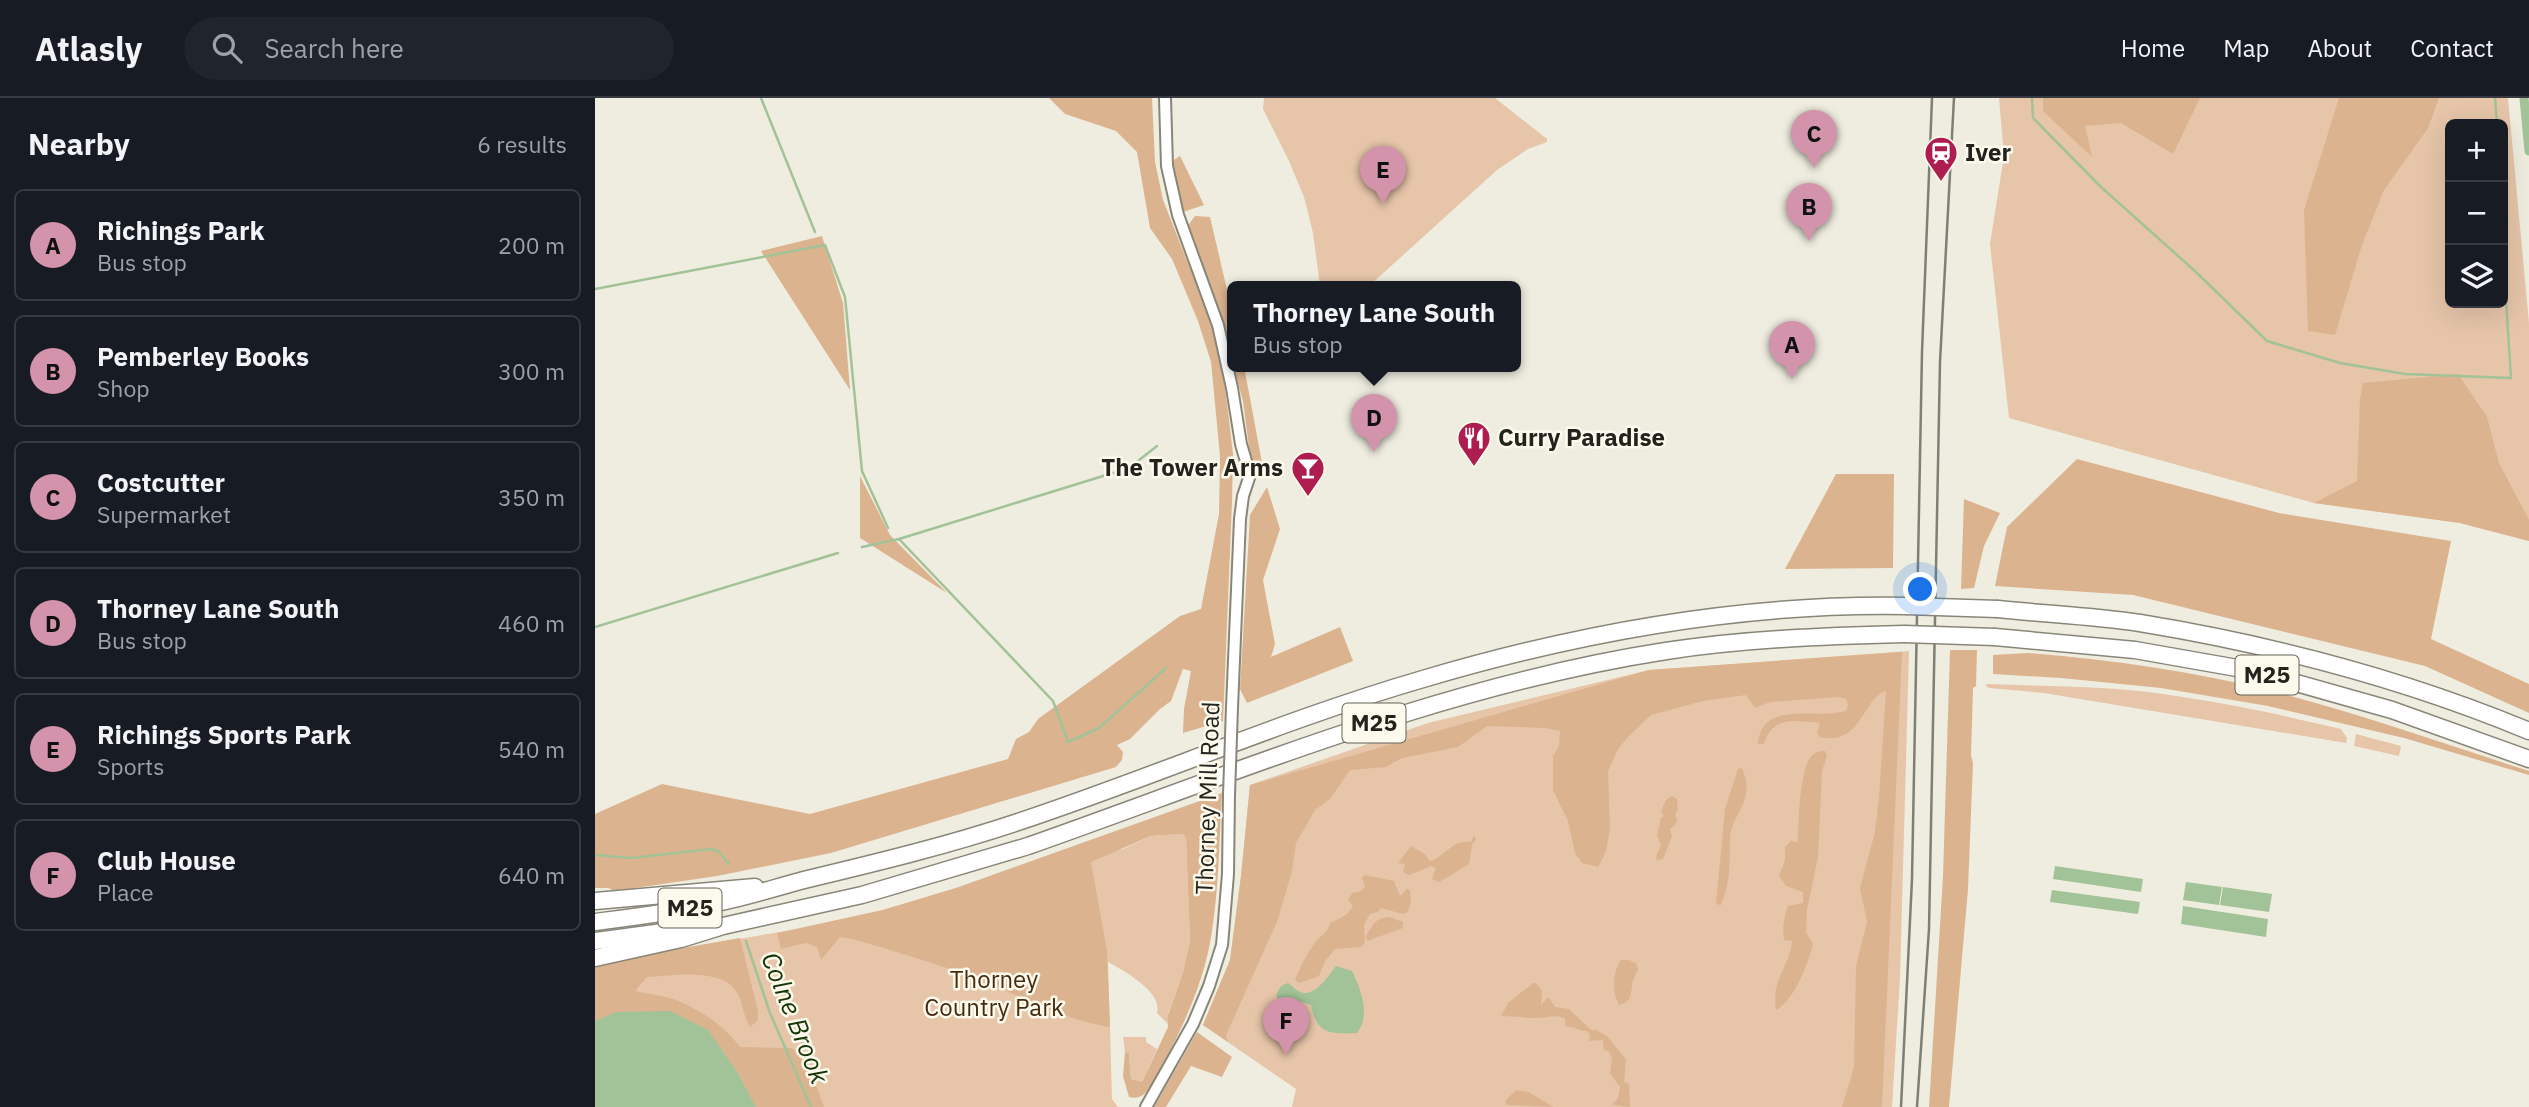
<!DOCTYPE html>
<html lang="en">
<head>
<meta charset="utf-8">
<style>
	body { margin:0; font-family:"IBM Plex Sans",sans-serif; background:#20242c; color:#f1f3f6 }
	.controls { position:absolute; right:21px; top:21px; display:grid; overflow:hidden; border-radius:10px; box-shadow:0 7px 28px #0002 }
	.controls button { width:63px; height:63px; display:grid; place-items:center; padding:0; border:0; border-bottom:2px solid #363941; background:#171b24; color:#f1f3f6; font:35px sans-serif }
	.you { position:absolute; left:1326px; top:492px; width:24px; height:24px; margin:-18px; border:5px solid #fff; border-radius:50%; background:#1a73e8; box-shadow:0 0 0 10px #1a73e833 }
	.badge { display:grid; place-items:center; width:46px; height:46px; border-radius:50%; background:#d393ab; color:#111; font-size:23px; font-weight:700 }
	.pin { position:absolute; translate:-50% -58px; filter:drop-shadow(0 2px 4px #0008) }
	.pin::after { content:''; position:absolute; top:37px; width:24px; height:21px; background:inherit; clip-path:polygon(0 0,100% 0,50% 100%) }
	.popup { position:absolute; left:632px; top:183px; width:294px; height:91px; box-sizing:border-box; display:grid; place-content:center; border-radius:10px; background:#171b24; filter:drop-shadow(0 2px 5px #0005); font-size:23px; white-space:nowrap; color:#9ea1a6 }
	.popup b { font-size:26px; color:#f1f3f6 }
	.popup::after { content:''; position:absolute; left:50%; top:100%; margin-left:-14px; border:14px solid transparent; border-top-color:#171b24 }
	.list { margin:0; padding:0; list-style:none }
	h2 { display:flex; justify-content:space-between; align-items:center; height:91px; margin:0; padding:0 28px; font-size:30px }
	h2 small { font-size:23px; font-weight:400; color:#9ea1a6 }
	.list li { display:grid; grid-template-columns:46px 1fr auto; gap:21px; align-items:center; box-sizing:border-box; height:112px; margin:0 14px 14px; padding:0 14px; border:2px solid #363941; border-radius:10px }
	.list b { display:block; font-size:26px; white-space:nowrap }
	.list p { margin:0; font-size:23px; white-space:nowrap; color:#9ea1a6 }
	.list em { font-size:23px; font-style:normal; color:#9ea1a6 }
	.icon { flex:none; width:38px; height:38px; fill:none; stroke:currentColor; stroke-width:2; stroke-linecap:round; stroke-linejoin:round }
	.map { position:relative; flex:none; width:1934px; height:1009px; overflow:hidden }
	header { display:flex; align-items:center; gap:42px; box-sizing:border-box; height:98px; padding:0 35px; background:#171b24; border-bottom:2px solid #363941 }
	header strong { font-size:33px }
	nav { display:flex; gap:38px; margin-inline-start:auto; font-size:24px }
	.search { width:490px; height:63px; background:#20242c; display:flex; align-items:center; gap:18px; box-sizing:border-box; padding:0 24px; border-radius:38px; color:#9ea1a6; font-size:26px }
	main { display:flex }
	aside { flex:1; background:#171b24 }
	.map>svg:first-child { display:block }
</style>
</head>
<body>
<header>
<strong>Atlasly</strong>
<div class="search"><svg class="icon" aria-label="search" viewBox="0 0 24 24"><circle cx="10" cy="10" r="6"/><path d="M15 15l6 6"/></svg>Search here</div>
<nav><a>Home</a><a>Map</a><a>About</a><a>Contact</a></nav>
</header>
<main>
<aside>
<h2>Nearby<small>6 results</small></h2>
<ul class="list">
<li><span class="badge">A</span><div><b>Richings Park</b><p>Bus stop</p></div><em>200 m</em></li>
<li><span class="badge">B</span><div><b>Pemberley Books</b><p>Shop</p></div><em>300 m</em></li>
<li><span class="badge">C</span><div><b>Costcutter</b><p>Supermarket</p></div><em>350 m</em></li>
<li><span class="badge">D</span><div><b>Thorney Lane South</b><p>Bus stop</p></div><em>460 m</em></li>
<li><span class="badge">E</span><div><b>Richings Sports Park</b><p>Sports</p></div><em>540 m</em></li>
<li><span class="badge">F</span><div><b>Club House</b><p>Place</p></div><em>640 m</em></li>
</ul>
</aside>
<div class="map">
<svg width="1934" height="1009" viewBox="0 0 1934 1009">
	<rect width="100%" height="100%" fill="#efeddf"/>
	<g fill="#e6c5a9" fill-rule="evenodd">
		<polygon points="669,0 900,0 952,41 952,44 933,51 902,72 774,188 725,188 718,135 709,99 694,63 668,11"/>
		<path d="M 1404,0 L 1913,0 L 1934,225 L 1934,443 L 1865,425 L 1719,405 L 1414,320 L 1395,146 L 1409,58 ZM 1855,26 L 1908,26 L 1908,205 L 1855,205 Z"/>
		<polygon points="1314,553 1305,879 1297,1009 697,1009 701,991 608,927 635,862 646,778 655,687 833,625 1054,572"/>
		<path d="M 1393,586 C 1443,588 1494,588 1544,593 C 1612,601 1679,615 1746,631 L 1752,640 L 1751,645 L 1449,595 L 1394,590 L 1390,587 Z"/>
		<polygon points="1761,636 1806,648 1804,658 1759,648"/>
		<path d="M 587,736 L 591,740 L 595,843 L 588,874 L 572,919 L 572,925 L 562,915 C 568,894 529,873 513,864 L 517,1001 L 523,1009 L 0,1009 L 0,869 L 96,849 L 203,831 L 288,812 L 361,790 L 528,751 L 556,738 Z"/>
		<polygon points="528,939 551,939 551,944 562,951 547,984 536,981 534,955 530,954"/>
	</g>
	<g fill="#dcb38f">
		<polygon points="454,0 557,0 560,64 568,102 619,231 626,261 633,313 638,356 637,404 628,623 588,635 589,611 596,573 588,571 576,603 565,611 535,641 522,647 528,654 527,662 521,669 236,755 122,778 20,793 13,790 0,790 0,716 67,686 215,716 413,661 421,641 434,634 443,621 585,518 606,511 624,416 625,358 616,264 603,223 577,161 555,130 542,54 521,33 470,16"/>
		<polygon points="1448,0 1605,0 1578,56 1526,25 1490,28 1497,59 1448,13"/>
		<polygon points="1744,0 1844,0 1833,30 1789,92 1767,147 1740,237 1713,233 1709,112"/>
		<polygon points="585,58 609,107 588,114 576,64"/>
		<polygon points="600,118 615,119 637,213 637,267 592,129"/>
		<polygon points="227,138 248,205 255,292 166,153"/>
		<polygon points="638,268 649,268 667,365 657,372 648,303"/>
		<polygon points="1863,276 1892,319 1904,365 1934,422 1934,443 1865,425 1719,405 1762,383 1765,301 1768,285"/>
		<polygon points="1482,361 1684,415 1856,443 1836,541 1934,586 1934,615 1830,568 1538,497 1400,488 1412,429"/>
		<polygon points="1241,376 1299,376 1298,470 1190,471"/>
		<polygon points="265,378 295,437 352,495 265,440"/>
		<polygon points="672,389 685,431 668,482 680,546 676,559 745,529 758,563 652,605 645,591 655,417"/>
		<polygon points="1369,401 1405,415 1389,448 1379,490 1366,491"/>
		<polygon points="1355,552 1382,552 1381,588 1378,590 1376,658 1378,665 1373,791 1354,1009 1334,1009 1348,778"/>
		<path d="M 1307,554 L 1287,1009 L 1247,1009 L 1259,969 L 1261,868 L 1272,824 L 1265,790 L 1280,734 L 1284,700 L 1291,593 C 1267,600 1267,649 1224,639 L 1222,635 L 1225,625 C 1199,623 1178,617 1169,646 L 1163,646 C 1167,601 1220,622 1251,613 L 1253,607 L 1251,601 L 1244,599 L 1175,604 L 1160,610 L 1151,597 L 1108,603 L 1056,617 L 1034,638 L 1023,651 L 1013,673 L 1015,731 L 1011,754 L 1003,769 L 987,765 L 980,755 L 973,723 L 958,692 L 958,658 L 964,648 L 965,633 L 950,630 L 892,628 L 863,649 L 807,660 L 791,669 L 755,672 L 735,701 L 720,712 L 701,745 L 697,773 L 682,824 L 631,937 L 633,944 L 608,927 L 635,862 L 646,778 L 655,687 L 1054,572 Z"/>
		<path d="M 1433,555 C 1515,562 1599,573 1680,594 C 1766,616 1849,646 1934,673 L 1934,677 L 1809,640 L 1673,608 L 1566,590 L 1466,580 L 1398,576 L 1398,557 Z"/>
		<path d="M 1230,653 L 1232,658 L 1227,673 L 1223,759 L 1212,812 L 1211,834 L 1218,846 C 1213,866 1199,903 1181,912 C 1176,880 1194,871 1197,843 L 1189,842 C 1187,829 1189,820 1193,808 L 1208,805 L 1208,794 L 1191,788 L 1184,778 L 1190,762 L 1190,749 L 1196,743 L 1203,744 C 1203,726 1205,673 1215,660 C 1219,654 1223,653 1230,653 Z"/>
		<path d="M 1147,670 C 1162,705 1135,715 1135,743 C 1134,768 1136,783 1126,807 L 1121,806 L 1130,711 L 1143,671 Z"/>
		<path d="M 627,695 C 624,744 624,796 615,845 C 607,888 587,931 566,970 C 558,983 552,1004 534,999 L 528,978 L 530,954 L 534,955 L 536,981 L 547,984 L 573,929 L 572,920 L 588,874 L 595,843 L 591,740 L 587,736 L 556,738 L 496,764 L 512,853 L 515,929 C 468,922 427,898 383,881 C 342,866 300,853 258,841 L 245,839 L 226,862 L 222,849 L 211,845 L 186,851 L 182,835 L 288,812 L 361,790 Z"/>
		<polygon points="1077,698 1082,701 1083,711 1080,717 1082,721 1081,726 1075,731 1077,738 1068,761 1062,762 1061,759 1066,747 1062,737 1066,720 1069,718 1066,713 1071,702"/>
		<path d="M 879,737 L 881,741 L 877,747 L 874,766 L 844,784 L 837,781 L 841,770 L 836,768 L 814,777 L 808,774 L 810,766 L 803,765 L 816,748 L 830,756 L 835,763 C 851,758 857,741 876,744 Z"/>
		<path d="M 770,777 L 799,783 L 805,798 L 812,791 L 815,792 L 816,804 L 813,814 L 808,816 L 786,810 L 783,814 L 775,816 L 769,827 L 770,844 L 766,849 L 740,851 L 730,863 L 724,878 L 704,885 L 700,882 C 705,869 711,857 719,846 C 725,837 733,836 735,825 C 745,820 753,818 758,808 L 753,802 L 757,795 L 764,794 L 770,789 L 767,780 Z"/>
		<path d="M 794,819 L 808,824 L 808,830 L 772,843 L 771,838 C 778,828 779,820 794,819 Z"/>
		<path d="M 145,840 L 163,913 L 163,922 L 155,929 C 148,918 148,903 141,893 C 125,869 75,878 52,879 L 40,893 C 52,896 66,897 78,901 C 103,910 129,927 145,949 L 197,950 L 216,974 L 229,1009 L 161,1009 L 141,972 L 113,932 L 21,914 L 0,923 L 0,869 L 42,858 Z"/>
		<path d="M 1026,862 L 1034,862 L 1041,865 L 1043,871 C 1042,875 1039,879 1038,883 C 1035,894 1039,904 1024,907 C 1017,894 1017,875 1026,862 Z"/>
		<path d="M 938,885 L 941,885 L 947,893 L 946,907 L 952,900 L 954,900 L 960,909 L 974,911 L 996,932 L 1001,932 L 1012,938 L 1031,961 L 1029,984 L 1034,986 L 1035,1009 L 1017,1007 L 1023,1000 L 1025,989 L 1015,975 L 1017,960 L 1014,953 L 1009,952 L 1008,942 L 994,943 L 995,937 L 992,933 C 984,934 979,927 971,929 L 970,920 C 959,916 952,920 941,920 C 930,920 918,918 906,918 L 913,905 Z"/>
		<polygon points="602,934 637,959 627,979 596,968 571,1009 559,1009"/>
		<polygon points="921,992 933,994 959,1009 912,1007 910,1003"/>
	</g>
	<g fill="#a2c297">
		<polygon points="1460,768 1548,781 1546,794 1458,781"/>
		<polygon points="1591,784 1627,789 1624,807 1588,802"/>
		<polygon points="1628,789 1677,796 1674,814 1625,807"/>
		<polygon points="1457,792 1545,804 1543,816 1455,804"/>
		<polygon points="1588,808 1673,821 1671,839 1586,826"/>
		<path d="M 741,868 L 757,873 C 766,892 776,917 762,935 C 734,936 722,936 716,907 C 706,902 694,905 683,901 L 681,897 L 686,888 L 693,885 C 698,888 703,895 709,895 C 722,896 734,877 741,868 Z"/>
		<polygon points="75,913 113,932 141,972 161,1009 0,1009 0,923 21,914"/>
	</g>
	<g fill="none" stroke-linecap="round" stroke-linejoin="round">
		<g stroke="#a2c297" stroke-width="2.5">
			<polyline points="166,0 220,134"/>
			<polyline points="1437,0 1438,20 1506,89 1601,174 1672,243 1745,265 1810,276 1916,280 1908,156"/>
			<polyline points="1900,0 1902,26"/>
			<polyline points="1908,78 1912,120 1908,145"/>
			<polyline points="0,191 230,147 250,199 267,373 293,430"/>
			<polyline points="304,441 458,603 473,644 504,630 571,570"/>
			<polyline points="267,449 304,441 534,370 562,348"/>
			<polyline points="0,529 243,455"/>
			<polyline points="0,757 37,760 116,751 123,753 134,766"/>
			<polyline points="151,843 175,915 216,1009"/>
		</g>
		<polyline stroke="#a2c297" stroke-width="9" points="1929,0 1934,53"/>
		<defs>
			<g id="tertiary">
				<polyline points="570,0 572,68 583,117 623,227 637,290 646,346 655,377 648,398 645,421 637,609"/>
				<polyline points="551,1009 598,926 614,888 627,847 633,776 634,697"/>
			</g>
			<g id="motorway">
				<path d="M 1403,511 C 1450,516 1498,518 1545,525 C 1679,547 1809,581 1934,633"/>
				<polyline points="1400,539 1540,552 1659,573 1797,612 1934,661"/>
				<polyline points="0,803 160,789"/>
				<path d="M 0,824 C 40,819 81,814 121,805 C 152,799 182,789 213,781 C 284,764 354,747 423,724 C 559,679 690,621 828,581 C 983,535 1148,505 1311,508"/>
				<polyline points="0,843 98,830"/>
				<path d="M 0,860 L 86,841 L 128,828 L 267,797 L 433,748 C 643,674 850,587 1071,553 C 1149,541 1230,538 1309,536"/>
			</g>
		</defs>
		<use href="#tertiary" stroke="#888679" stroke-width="14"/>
		<use href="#motorway" stroke="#888679" stroke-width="19"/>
		<use href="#tertiary" stroke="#fff" stroke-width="10"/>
		<use href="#motorway" stroke="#fff" stroke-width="16"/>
		<g stroke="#807f76" stroke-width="2.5">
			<polyline points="1306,1009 1317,781 1327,254 1337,0"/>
			<polyline points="1322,1009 1334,831 1345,264 1359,0"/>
		</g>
		<defs>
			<polyline id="tertiary-bridge" points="634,697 637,609"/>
			<g id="motorway-bridge">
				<polyline points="1311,508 1403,511"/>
				<polyline points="1309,536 1400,539"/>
			</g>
		</defs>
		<use href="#tertiary-bridge" stroke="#888679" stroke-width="14" stroke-linecap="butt"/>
		<use href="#motorway-bridge" stroke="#888679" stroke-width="19" stroke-linecap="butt"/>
		<use href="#tertiary-bridge" stroke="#fff" stroke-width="10"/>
		<use href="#motorway-bridge" stroke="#fff" stroke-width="16"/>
	</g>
	<defs>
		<symbol id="station-pin" viewBox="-11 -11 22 30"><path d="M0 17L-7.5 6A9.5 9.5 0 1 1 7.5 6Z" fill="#ae1d50" stroke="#fcfaec"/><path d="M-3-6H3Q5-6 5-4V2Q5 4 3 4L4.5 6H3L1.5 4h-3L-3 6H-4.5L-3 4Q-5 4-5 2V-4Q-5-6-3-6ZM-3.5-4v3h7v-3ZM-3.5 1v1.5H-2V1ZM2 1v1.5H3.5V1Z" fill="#fff"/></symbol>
		<symbol id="restaurant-pin" viewBox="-11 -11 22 30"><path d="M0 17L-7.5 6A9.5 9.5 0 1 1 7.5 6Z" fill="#ae1d50" stroke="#fcfaec"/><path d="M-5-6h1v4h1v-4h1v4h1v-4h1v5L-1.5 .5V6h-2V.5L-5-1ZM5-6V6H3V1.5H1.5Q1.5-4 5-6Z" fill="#fff"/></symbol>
		<symbol id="bar-pin" viewBox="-11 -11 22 30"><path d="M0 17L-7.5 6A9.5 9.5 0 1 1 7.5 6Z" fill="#ae1d50" stroke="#fcfaec"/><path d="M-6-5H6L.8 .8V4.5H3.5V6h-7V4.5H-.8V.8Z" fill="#fff"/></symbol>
	</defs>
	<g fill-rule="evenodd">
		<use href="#station-pin" x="1327" y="36" width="38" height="52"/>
		<use href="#restaurant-pin" x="860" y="321" width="38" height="52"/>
		<use href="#bar-pin" x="694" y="351" width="38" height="52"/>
	</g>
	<g text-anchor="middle" stroke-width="5" stroke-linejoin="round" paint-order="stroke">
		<g fill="#fcfaec" stroke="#64635b" stroke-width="2">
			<rect x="1640.5" y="557.5" width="63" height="39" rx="5"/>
			<rect x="747.5" y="605.5" width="63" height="39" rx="5"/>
			<rect x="63.5" y="790.5" width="63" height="39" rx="5"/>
		</g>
		<g font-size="23" font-weight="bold" fill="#23221d">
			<text x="1672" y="585">M25</text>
			<text x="779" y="633">M25</text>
			<text x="95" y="818">M25</text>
		</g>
		<g font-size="24" font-weight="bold" fill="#23221d" stroke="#fcfaec" text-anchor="start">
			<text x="1370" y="63">Iver</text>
			<text x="903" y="348">Curry Paradise</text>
			<text x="688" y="378" text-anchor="end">The Tower Arms</text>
		</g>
		<g font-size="24" fill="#23221d" stroke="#fcfaec">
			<text transform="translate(613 700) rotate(-88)" y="8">Thorney Mill Road</text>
		</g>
		<g font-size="24" fill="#472b0e" stroke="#fcfaec">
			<text x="399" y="890">Thorney<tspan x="399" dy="28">Country Park</tspan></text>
		</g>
		<g font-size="26" font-style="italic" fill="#173507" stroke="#fcfaec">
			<text transform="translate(200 920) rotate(68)" y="9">Colne Brook</text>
		</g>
	</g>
</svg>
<div class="controls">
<button>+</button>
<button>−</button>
<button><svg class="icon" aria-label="layers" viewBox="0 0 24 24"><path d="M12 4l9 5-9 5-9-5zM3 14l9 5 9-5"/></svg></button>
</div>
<div class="you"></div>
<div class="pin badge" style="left:1197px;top:281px">A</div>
<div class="pin badge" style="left:1214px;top:143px">B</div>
<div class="pin badge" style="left:1219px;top:70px">C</div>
<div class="pin badge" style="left:779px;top:354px">D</div>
<div class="popup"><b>Thorney Lane South</b>Bus stop</div>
<div class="pin badge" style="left:788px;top:106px">E</div>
<div class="pin badge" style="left:691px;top:957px">F</div>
</div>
</main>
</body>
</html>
